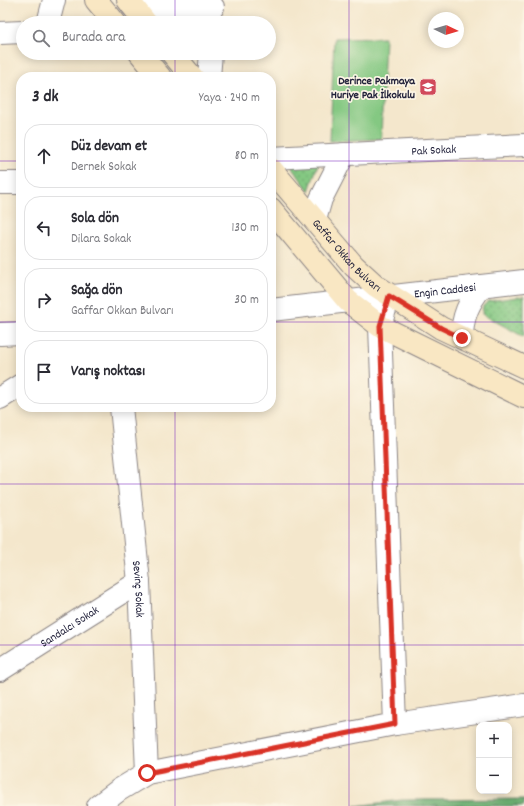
<!DOCTYPE html>
<html lang="tr">
<head>
<meta charset="utf-8">
<style>
	body { margin:0; font-family:Dekko,sans-serif; background:#f7f7f7; color:#2b2b33 }
	.controls { position:absolute; right:12px; bottom:12px; display:grid; overflow:hidden; border-radius:8px; box-shadow:0 2px 10px #0003 }
	.controls button { width:36px; height:36px; display:grid; place-items:center; padding:0; border:0; border-bottom:1px solid #e1e1e2; background:#fff; color:#2b2b33; font:20px sans-serif }
	.compass { position:absolute; left:428px; top:12px; width:36px; height:36px; border-radius:50%; background:#fff; box-shadow:0 2px 10px #0003; rotate:94deg }
	.stop { position:absolute; width:12px; height:12px; margin:-9px; border:3px solid #d93025; border-radius:50%; background:#fff }
	.stop.end { background:#d93025; border-color:#fff; box-shadow:0 1px 4px #0008 }
	.list { margin:0; padding:0; list-style:none }
	h2 { display:flex; justify-content:space-between; align-items:center; height:52px; margin:0; padding:0 16px; font-size:17px }
	h2 small { font-size:13px; font-weight:400; color:#7c7c81 }
	.list li { display:grid; grid-template-columns:26px 1fr auto; gap:12px; align-items:center; box-sizing:border-box; height:64px; margin:0 8px 8px; padding:0 8px; border:1px solid #e1e1e2; border-radius:16px }
	.list b { display:block; font-size:15px; white-space:nowrap }
	.list p { margin:0; font-size:13px; white-space:nowrap; color:#7c7c81 }
	.list em { font-size:13px; font-style:normal; color:#7c7c81 }
	.icon { flex:none; width:22px; height:22px; fill:none; stroke:currentColor; stroke-width:2; stroke-linecap:round; stroke-linejoin:round }
	.map { position:relative; flex:none; width:524px; height:806px; overflow:hidden }
	.search { position:absolute; background:#fff; box-shadow:0 2px 10px #0003; left:16px; top:16px; width:260px; height:44px; display:flex; align-items:center; gap:10px; box-sizing:border-box; padding:0 14px; border-radius:22px; color:#7c7c81; font-size:15px }
	.panel { position:absolute; background:#fff; box-shadow:0 2px 10px #0003; left:16px; top:72px; width:260px; height:340px; border-radius:16px }
	.map>svg:first-child { display:block }
</style>
</head>
<body>
<div class="map">
<svg width="524" height="806" viewBox="0 0 524 806">
	<defs>
		<pattern id="grass-dots" width="8" height="8" patternUnits="userSpaceOnUse"><rect width="8" height="8" fill="#84c882"/><path d="M2 2h.1M6 6h.1" fill="none" stroke="#6ca26c" stroke-width="1.8" stroke-linecap="round"/></pattern>
		<pattern id="forest-crowns" width="20" height="18" patternUnits="userSpaceOnUse"><rect width="20" height="18" fill="#6bac70"/><path d="M2 6a3 3 0 1 1 6 0M12 15a3 3 0 1 1 6 0" fill="none" stroke="#588c5d"/></pattern>
	</defs>
	<rect width="100%" height="100%" fill="#fcf5e5"/>
	<filter id="ink" filterUnits="userSpaceOnUse"><feTurbulence type="fractalNoise" baseFrequency=".025" numOctaves="2"/><feDisplacementMap in="SourceGraphic" scale="8" xChannelSelector="R" yChannelSelector="G"/><feConvolveMatrix kernelMatrix="1 2 1 2 8 2 1 2 1" color-interpolation-filters="sRGB"/></filter>
	<filter id="wash" filterUnits="userSpaceOnUse"><feTurbulence type="fractalNoise" baseFrequency=".012" numOctaves="4" result="noise"/><feDisplacementMap in="SourceGraphic" scale="16" xChannelSelector="R" yChannelSelector="G"/><feGaussianBlur stdDeviation="0.9" result="paint"/><feColorMatrix in="noise" values="0 0 0 0 0 0 0 0 0 0 0 0 0 0 0 0 0 1.4 0 .05"/><feComposite in="paint" operator="in"/></filter>
	<g filter="url(#wash)">
		<rect width="100%" height="100%" fill="#f4e7cc"/>
		<g fill="url(#grass-dots)" stroke="#53755e">
			<polygon points="201,15 201,23 167,23 161,16"/>
			<polygon points="319,161 309,191 289,163"/>
			<polygon points="524,296 524,337 482,314 483,306 489,301"/>
		</g>
		<polygon fill="url(#forest-crowns)" stroke="#466756" points="524,799 524,806 355,806 402,800"/>
		<polygon fill="#84c882" stroke="#53755e" points="385,37 381,139 330,141 334,38"/>
	</g>
	<g filter="url(#ink)">
		<g fill="none" stroke-linecap="round" stroke-linejoin="round">
			<defs>
				<g id="minor">
					<polyline points="132,5 213,7"/>
					<polyline points="48,23 54,0"/>
					<polyline points="0,33 23,32"/>
					<polyline points="209,77 211,53"/>
					<path id="s1" d="M 271,158 L 524,145"/>
					<polyline points="0,183 21,183"/>
					<polyline points="315,220 321,199 344,154"/>
					<polyline points="389,296 380,326 395,724"/>
					<path d="M 462,338 C 462,316 469,302 482,286"/>
					<polyline points="0,398 21,385"/>
					<path id="s2" d="M 121,407 L 139,582 L 147,773"/>
					<path id="s3" d="M 0,670 L 139,582"/>
					<polyline points="98,806 119,790 147,773 395,724 524,705"/>
				</g>
				<g id="tertiary">
					<path id="s4" d="M 271,310 L 524,281"/>
					<polyline points="0,334 21,333"/>
				</g>
				<g id="secondary">
					<polyline points="96,0 115,23"/>
					<polyline points="128,0 146,23"/>
					<polyline points="140,53 160,77"/>
					<polyline points="172,53 192,77"/>
					<path id="s5" d="M 271,169 L 354,266 L 376,286 L 441,328 L 524,367"/>
					<polyline points="271,209 348,301 380,326 524,397"/>
				</g>
			</defs>
			<use href="#minor" stroke="#8b8484" stroke-width="24"/>
			<use href="#tertiary" stroke="#8b8484" stroke-width="24"/>
			<use href="#secondary" stroke="#8b8484" stroke-width="24"/>
			<use href="#minor" stroke="#fff" stroke-width="22"/>
			<use href="#tertiary" stroke="#fff" stroke-width="22"/>
			<use href="#secondary" stroke="#f9e7c3" stroke-width="22"/>
		</g>
	</g>
	<g fill="none" stroke-linecap="round" stroke-linejoin="round" filter="url(#ink)">
		<polyline stroke="#d93025" stroke-width="5" points="147,773 395,724 380,326 389,296 441,328 462,338"/>
	</g>
	<path fill="none" stroke="#7b2cbf" stroke-width="1" stroke-opacity="0.55" d="M 175,0 L 175,23M 349,0 L 349,806M 175,53 L 175,77M 0,161 L 21,161M 271,161 L 524,161M 0,322 L 21,322M 271,322 L 524,322M 175,407 L 175,806M 0,484 L 524,484M 0,645 L 524,645"/>
	<defs>
		<symbol id="school-square" viewBox="-11 -11 22 22"><rect x="-9" y="-9" width="18" height="18" rx="4" fill="#d1495b" stroke="#fcf5e5"/><path d="M0-5L7-2L0 1L-7-2ZM-4 1L0 2.5L4 1V4Q0 6-4 4Z" fill="#fff"/></symbol>
	</defs>
	<g fill-rule="evenodd">
		<use href="#school-square" x="418" y="77" width="20" height="20"/>
	</g>
	<g text-anchor="middle" stroke-width="3.5" stroke-linejoin="round" paint-order="stroke">
		<g font-size="12" font-weight="bold" fill="#22223b" stroke="#fcf5e5" text-anchor="end">
			<text x="415" y="84">Derince Pakmaya<tspan x="415" dy="14">Huriye Pak İlkokulu</tspan></text>
		</g>
		<g font-size="12" fill="#22223b" stroke="#fcf5e5">
			<text dy="4" stroke="none"><textPath href="#s1" startOffset="163">Pak Sokak</textPath></text>
			<text dy="4" stroke="none"><textPath href="#s5" startOffset="115">Gaffar Okkan Bulvarı</textPath></text>
			<text dy="4" stroke="none"><textPath href="#s4" startOffset="175">Engin Caddesi</textPath></text>
			<text dy="4" stroke="none"><textPath href="#s2" startOffset="183">Sevinç Sokak</textPath></text>
			<text dy="4" stroke="none"><textPath href="#s3" startOffset="82">Sandalcı Sokak</textPath></text>
		</g>
	</g>
</svg>
<div class="controls">
<button>+</button>
<button>−</button>
</div>
<svg class="compass" viewBox="-18 -18 36 36"><path d="M0-13l5 13h-10z" fill="#e53935"/><path d="M0 13l5-13h-10z" fill="#7c7c81"/></svg>
<div class="stop" style="left:147px;top:773px"></div>
<div class="stop end" style="left:462px;top:338px"></div>
<div class="search"><svg class="icon" aria-label="search" viewBox="0 0 24 24"><circle cx="10" cy="10" r="6"/><path d="M15 15l6 6"/></svg>Burada ara</div>
<section class="panel">
<h2>3 dk<small>Yaya · 240 m</small></h2>
<ul class="list">
<li><svg class="icon" aria-label="ahead" viewBox="0 0 24 24"><path d="M12 20V5M6 11l6-6 6 6"/></svg><div><b>Düz devam et</b><p>Dernek Sokak</p></div><em>80 m</em></li>
<li><svg class="icon" aria-label="left" viewBox="0 0 24 24"><path d="M17 20v-9H6M10 6l-5 5 5 5"/></svg><div><b>Sola dön</b><p>Dilara Sokak</p></div><em>130 m</em></li>
<li><svg class="icon" aria-label="right" viewBox="0 0 24 24"><path d="M7 20v-9h11M14 6l5 5-5 5"/></svg><div><b>Sağa dön</b><p>Gaffar Okkan Bulvarı</p></div><em>30 m</em></li>
<li><svg class="icon" aria-label="arrive" viewBox="0 0 24 24"><path d="M6 21V4h12l-3 4 3 4H6"/></svg><div><b>Varış noktası</b></div></li>
</ul>
</section>
</div>
</body>
</html>
